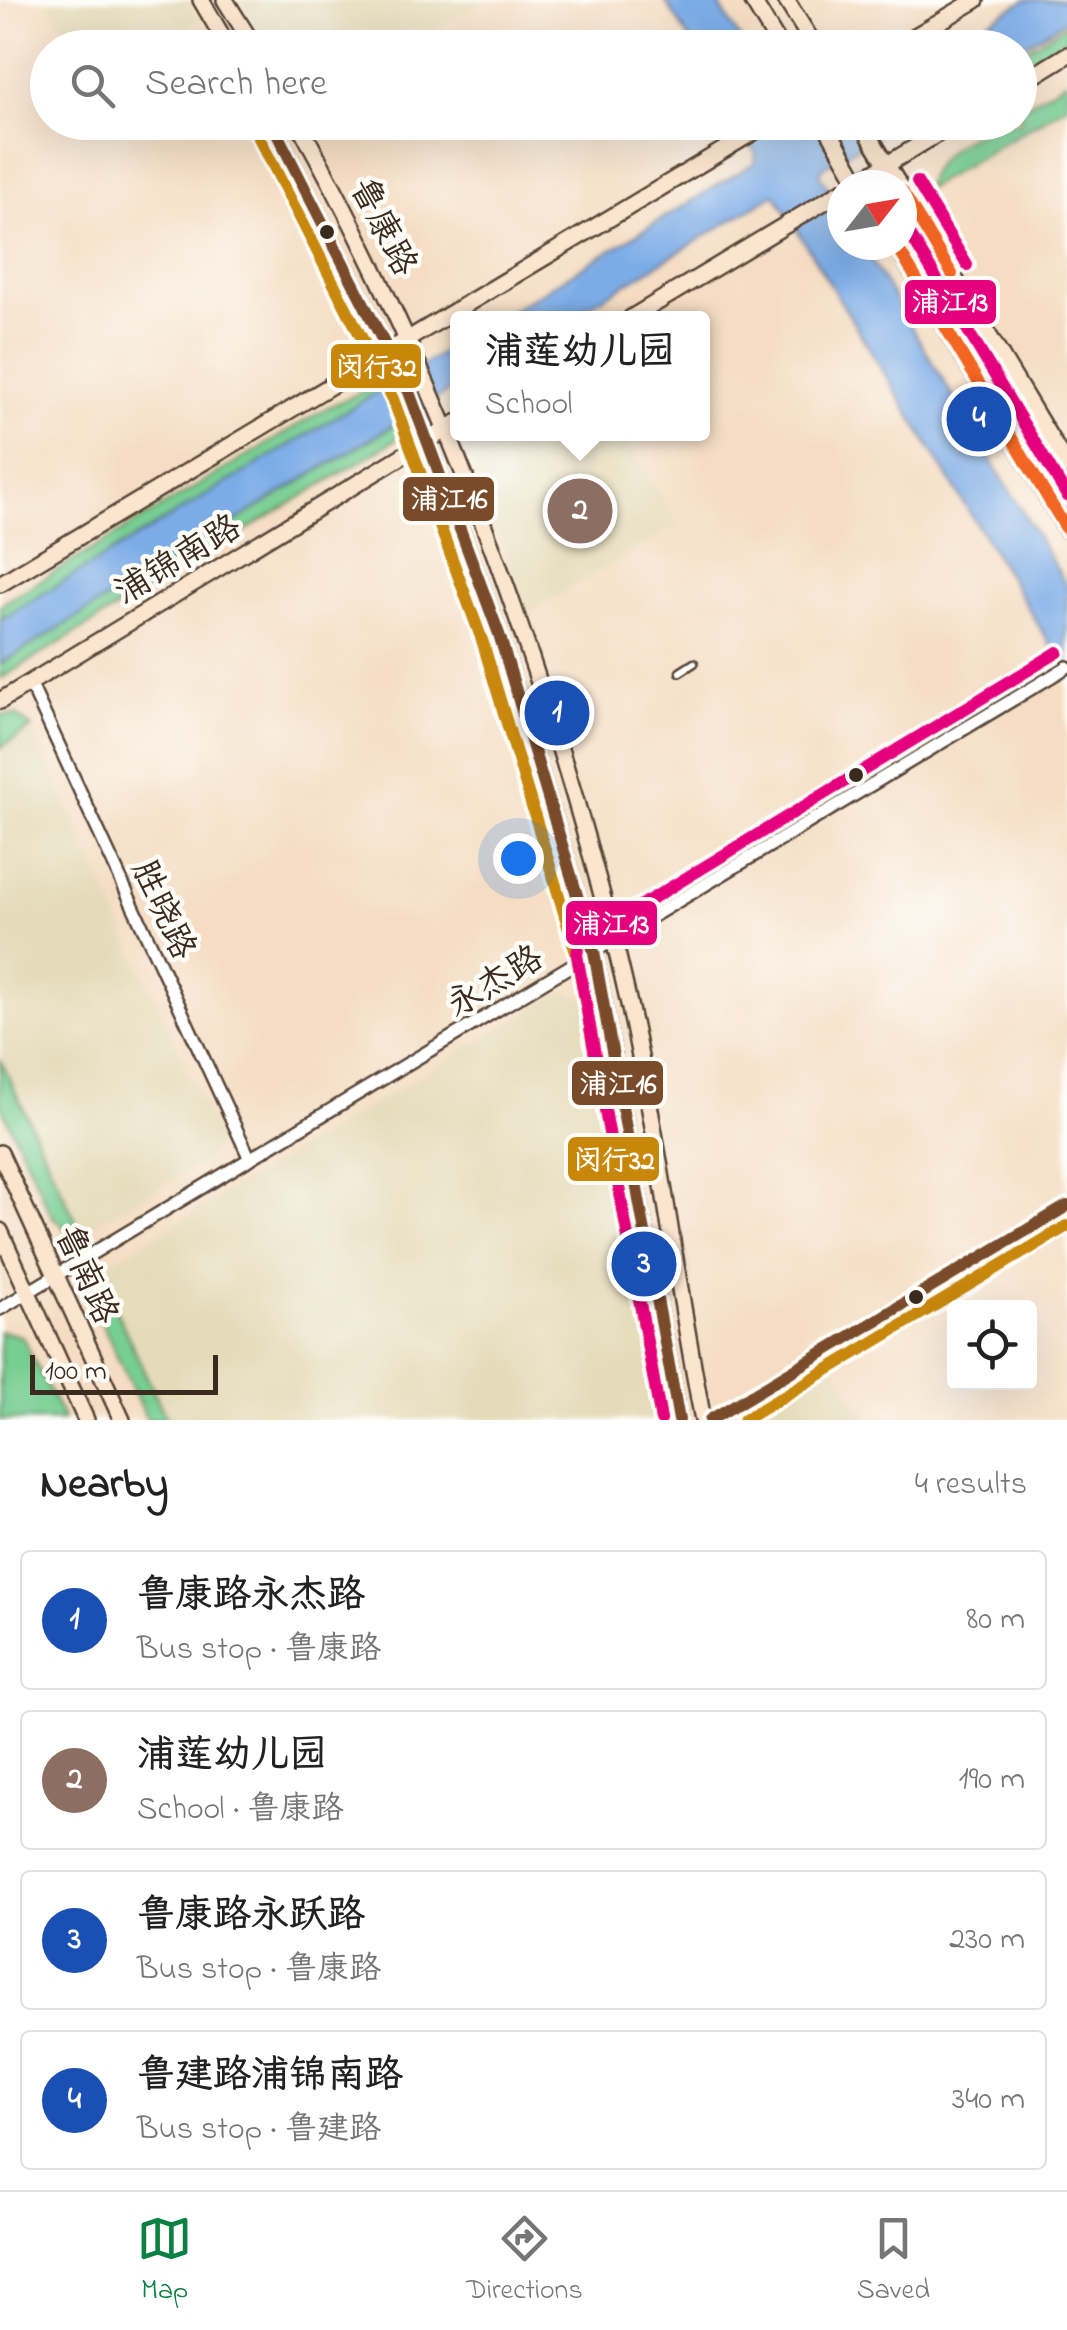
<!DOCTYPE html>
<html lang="en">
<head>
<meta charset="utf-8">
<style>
	body { margin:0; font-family:"Indie Flower","LXGW WenKai TC",sans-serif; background:#f6f6f6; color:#222 }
	.controls { position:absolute; right:30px; bottom:30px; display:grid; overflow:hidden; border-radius:10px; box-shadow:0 10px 40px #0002 }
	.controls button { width:90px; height:90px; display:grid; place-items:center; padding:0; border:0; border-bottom:2px solid #e0e0e0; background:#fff; color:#222; font:50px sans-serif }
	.compass { position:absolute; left:827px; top:170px; width:90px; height:90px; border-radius:50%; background:#fff; box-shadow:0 10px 40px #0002; rotate:59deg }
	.scale { position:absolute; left:30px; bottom:25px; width:188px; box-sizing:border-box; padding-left:10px; border:5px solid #3b2a1e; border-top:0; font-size:28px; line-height:35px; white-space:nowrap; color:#3b2a1e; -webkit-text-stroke:8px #fdfcf7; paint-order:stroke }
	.you { position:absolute; left:518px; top:858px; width:35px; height:35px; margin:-25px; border:8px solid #fff; border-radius:50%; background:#1a73e8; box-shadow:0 0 0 15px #1a73e833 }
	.badge { display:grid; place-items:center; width:65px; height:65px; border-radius:50%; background:#0b8043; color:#fff; font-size:32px; font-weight:700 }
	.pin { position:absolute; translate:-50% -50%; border:5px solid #fff; box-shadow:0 2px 10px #0006 }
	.popup { position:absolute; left:450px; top:311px; width:260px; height:130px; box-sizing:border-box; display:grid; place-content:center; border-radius:10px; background:#fff; filter:drop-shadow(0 2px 8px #0005); font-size:32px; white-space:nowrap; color:#767676 }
	.popup b { font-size:38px; color:#222 }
	.popup::after { content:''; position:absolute; left:50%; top:100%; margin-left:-20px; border:20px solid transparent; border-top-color:#fff }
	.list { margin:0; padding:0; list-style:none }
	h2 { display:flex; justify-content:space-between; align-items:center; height:130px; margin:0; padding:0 40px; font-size:42px }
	h2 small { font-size:32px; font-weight:400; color:#767676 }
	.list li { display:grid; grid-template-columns:65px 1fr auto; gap:30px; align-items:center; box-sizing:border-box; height:140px; margin:0 20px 20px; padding:0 20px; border:2px solid #e0e0e0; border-radius:10px }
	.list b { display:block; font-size:38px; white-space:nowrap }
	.list p { margin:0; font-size:32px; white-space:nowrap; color:#767676 }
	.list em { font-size:32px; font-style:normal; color:#767676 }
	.icon { flex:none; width:55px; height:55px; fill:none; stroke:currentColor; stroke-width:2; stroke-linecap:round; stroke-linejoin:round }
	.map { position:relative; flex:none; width:1067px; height:1420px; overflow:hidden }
	.search { position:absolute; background:#fff; box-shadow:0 10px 40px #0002; left:30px; right:30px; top:30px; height:110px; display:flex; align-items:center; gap:25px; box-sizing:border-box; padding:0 35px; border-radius:55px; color:#767676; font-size:38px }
	.sheet { height:770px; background:#fff }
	nav { display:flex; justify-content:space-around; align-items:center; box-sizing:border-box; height:140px; border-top:2px solid #e0e0e0; background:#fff; font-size:28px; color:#767676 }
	nav a { display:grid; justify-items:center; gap:5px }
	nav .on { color:#0b8043 }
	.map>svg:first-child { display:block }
</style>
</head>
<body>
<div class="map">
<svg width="1067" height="1420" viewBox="0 0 1067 1420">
	<rect width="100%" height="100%" fill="#fdfcf7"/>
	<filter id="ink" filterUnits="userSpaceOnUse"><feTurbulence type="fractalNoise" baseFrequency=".01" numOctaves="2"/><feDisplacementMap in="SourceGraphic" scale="20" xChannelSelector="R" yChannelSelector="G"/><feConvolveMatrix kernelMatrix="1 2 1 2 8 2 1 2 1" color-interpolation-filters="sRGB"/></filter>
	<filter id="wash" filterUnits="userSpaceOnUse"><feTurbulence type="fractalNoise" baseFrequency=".0048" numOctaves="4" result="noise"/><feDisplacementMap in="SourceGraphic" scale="40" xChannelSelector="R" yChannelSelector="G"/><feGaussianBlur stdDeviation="2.25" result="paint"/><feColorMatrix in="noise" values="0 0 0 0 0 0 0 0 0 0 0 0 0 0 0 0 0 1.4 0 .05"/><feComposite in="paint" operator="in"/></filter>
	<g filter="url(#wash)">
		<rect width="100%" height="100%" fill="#f5ddc3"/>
		<g fill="#e5dbba">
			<polygon points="47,0 188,0 200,20 154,47 75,47"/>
			<polygon points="241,0 485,0 407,47 268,48"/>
			<polygon points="521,434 623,434 678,524 528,614 471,464"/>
			<polygon points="32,728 219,1139 208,1160 81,1232 0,1059 0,748"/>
			<polygon points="569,992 588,1001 595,1012 640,1256 663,1402 659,1420 167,1420 97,1270 557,994"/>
			<polygon points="834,1366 867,1420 745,1420"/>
		</g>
		<g fill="#77ce93" stroke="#597c58" stroke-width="2.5">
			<polygon points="1067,24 1067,39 1020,67 1020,53"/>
			<path d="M 1067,80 L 1067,105 L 926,189 C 930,151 984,122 1020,122 L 1020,109 Z"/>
			<polygon points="387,387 0,620 0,605 328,407 370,388"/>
			<polygon points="404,419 399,438 0,679 0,664"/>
			<polygon points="0,715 17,715 32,728 0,748"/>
			<polygon points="0,1059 81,1232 70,1233 52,1216 0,1104"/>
			<polygon points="97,1270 167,1420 147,1420 91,1300 89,1290"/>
			<polygon points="0,1331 22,1336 64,1420 0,1420"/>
		</g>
		<g fill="#7cace7" stroke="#5c6b82" stroke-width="2.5">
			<polygon points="665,0 716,0 745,47 694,47"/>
			<polygon points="1025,0 1067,0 1067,19 1020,48 947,47"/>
			<polygon points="739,123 790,123 804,135 825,123 897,123 823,168 820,175 842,212 842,245 862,245 1067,586 1067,672 775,194 569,318 499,318 754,163 756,154"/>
			<polygon points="457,344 457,386 0,664 0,620"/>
		</g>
	</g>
	<g filter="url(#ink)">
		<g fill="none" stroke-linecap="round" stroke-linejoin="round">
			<defs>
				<polyline id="lane" points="680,672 694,663"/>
				<g id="street">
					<polyline points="30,683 250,1159"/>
					<polyline points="0,1309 1067,667"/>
					<polyline points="710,1420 1067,1206"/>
				</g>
				<g id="secondary">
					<polyline points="201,0 229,48"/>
					<polyline points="225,0 255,48"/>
					<polyline points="752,0 781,48"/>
					<polyline points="786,0 816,48"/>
					<polyline points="895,48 976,0"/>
					<polyline points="1020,84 1067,55"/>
					<polyline points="271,122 409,392 499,634 594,952 679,1420"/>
					<path d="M 298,122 C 439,376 541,656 613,937 C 654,1095 672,1260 703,1420"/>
					<polyline points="824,122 860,185"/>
					<polyline points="861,122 899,185"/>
					<polyline points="853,185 957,122"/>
					<polyline points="902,191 1067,466"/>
					<polyline points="896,245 1067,530"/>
					<polyline points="631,318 842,191"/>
					<polyline points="0,584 770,122"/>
					<polyline points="0,701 458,422"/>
					<polyline points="0,1153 122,1420"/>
					<polyline points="0,1231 86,1420"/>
				</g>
			</defs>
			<use href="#lane" stroke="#574537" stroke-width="11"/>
			<use href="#street" stroke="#574537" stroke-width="16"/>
			<use href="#secondary" stroke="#574537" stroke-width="20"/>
			<use href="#lane" stroke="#fff" stroke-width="6"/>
			<use href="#street" stroke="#fff" stroke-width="11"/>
			<use href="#secondary" stroke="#fbe5cf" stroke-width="15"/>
			<defs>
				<g id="bus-1">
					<polyline points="271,122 409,392 499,634 594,952 679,1420"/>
					<polyline points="710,1420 1067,1206"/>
				</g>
				<g id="bus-2">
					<polyline points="255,130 393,399 482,640 577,956 661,1420"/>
					<polyline points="744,1420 1067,1226"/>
				</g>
				<g id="bus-3">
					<polyline points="917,182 967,265"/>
					<polyline points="911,236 1067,496"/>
					<polyline points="661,1420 577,955 579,943 1058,652"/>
				</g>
				<g id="bus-4">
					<polyline points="902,191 952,274"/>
					<polyline points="896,245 1067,530"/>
				</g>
			</defs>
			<use href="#bus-1" stroke="#fdfcf7" stroke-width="20"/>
			<use href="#bus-2" stroke="#fdfcf7" stroke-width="20"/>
			<use href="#bus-3" stroke="#fdfcf7" stroke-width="20"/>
			<use href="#bus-4" stroke="#fdfcf7" stroke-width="20"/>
			<use href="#bus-1" stroke="#7a4b2a" stroke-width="12"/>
			<use href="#bus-2" stroke="#c88708" stroke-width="12"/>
			<use href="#bus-3" stroke="#e5007d" stroke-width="12"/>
			<use href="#bus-4" stroke="#f26522" stroke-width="12"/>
		</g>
	</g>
	<g fill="#3b2a1e" stroke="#fdfcf7" stroke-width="4">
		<circle cx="327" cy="232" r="9"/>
		<circle cx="856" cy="775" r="9"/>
		<circle cx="916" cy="1297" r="9"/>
	</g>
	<g text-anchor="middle" stroke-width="9" stroke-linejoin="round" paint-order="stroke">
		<g font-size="35" fill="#3b2a1e" stroke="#fdfcf7">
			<text transform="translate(385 226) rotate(63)" y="12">鲁康路</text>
			<text transform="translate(177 558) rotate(-31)" y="12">浦锦南路</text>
			<text transform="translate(165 909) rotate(65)" y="12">胜晓路</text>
			<text transform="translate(494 980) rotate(-31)" y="12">永杰路</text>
			<text transform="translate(88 1274) rotate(66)" y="12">鲁南路</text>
		</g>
	</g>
	<g stroke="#fdfcf7" stroke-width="4">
		<rect x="903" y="278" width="95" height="48" rx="10" fill="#e5007d"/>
		<rect x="329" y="342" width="94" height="48" rx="10" fill="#c88708"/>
		<rect x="401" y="475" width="95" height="48" rx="10" fill="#7a4b2a"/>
		<rect x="564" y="899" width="95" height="48" rx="10" fill="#e5007d"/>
		<rect x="570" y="1059" width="95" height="48" rx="10" fill="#7a4b2a"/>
		<rect x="566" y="1135" width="95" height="48" rx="10" fill="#c88708"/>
	</g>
	<g font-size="28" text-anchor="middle" font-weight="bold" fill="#fff">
		<text x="950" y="311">浦江13</text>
		<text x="376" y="376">闵行32</text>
		<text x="449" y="508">浦江16</text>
		<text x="611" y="933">浦江13</text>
		<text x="618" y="1093">浦江16</text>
		<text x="614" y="1169">闵行32</text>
	</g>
</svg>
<div class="controls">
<button><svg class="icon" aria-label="locate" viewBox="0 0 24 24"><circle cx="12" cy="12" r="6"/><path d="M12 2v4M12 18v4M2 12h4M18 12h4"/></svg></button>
</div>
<svg class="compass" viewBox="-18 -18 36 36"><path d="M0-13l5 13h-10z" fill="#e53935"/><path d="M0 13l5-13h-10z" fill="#767676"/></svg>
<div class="scale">100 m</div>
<div class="you"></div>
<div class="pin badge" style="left:557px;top:713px;background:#1a4fb4">1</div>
<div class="pin badge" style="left:580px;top:511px;background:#8d6e63">2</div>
<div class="popup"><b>浦莲幼儿园</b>School</div>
<div class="pin badge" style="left:644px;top:1264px;background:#1a4fb4">3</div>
<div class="pin badge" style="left:979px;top:419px;background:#1a4fb4">4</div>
<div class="search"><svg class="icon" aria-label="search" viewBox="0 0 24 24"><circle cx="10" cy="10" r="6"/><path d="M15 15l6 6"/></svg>Search here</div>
</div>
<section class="sheet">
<h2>Nearby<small>4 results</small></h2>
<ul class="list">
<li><span class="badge" style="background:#1a4fb4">1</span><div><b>鲁康路永杰路</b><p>Bus stop · 鲁康路</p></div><em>80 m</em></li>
<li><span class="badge" style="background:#8d6e63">2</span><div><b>浦莲幼儿园</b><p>School · 鲁康路</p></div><em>190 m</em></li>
<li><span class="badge" style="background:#1a4fb4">3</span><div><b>鲁康路永跃路</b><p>Bus stop · 鲁康路</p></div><em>230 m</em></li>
<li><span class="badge" style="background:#1a4fb4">4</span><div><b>鲁建路浦锦南路</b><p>Bus stop · 鲁建路</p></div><em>340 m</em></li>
</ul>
</section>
<nav>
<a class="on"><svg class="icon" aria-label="map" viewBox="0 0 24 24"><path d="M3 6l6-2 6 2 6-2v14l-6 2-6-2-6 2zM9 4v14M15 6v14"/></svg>Map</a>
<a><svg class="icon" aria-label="directions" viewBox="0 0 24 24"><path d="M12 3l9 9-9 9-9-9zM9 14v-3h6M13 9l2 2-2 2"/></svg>Directions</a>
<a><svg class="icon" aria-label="saved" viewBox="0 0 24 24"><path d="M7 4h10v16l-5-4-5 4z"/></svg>Saved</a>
</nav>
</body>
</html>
